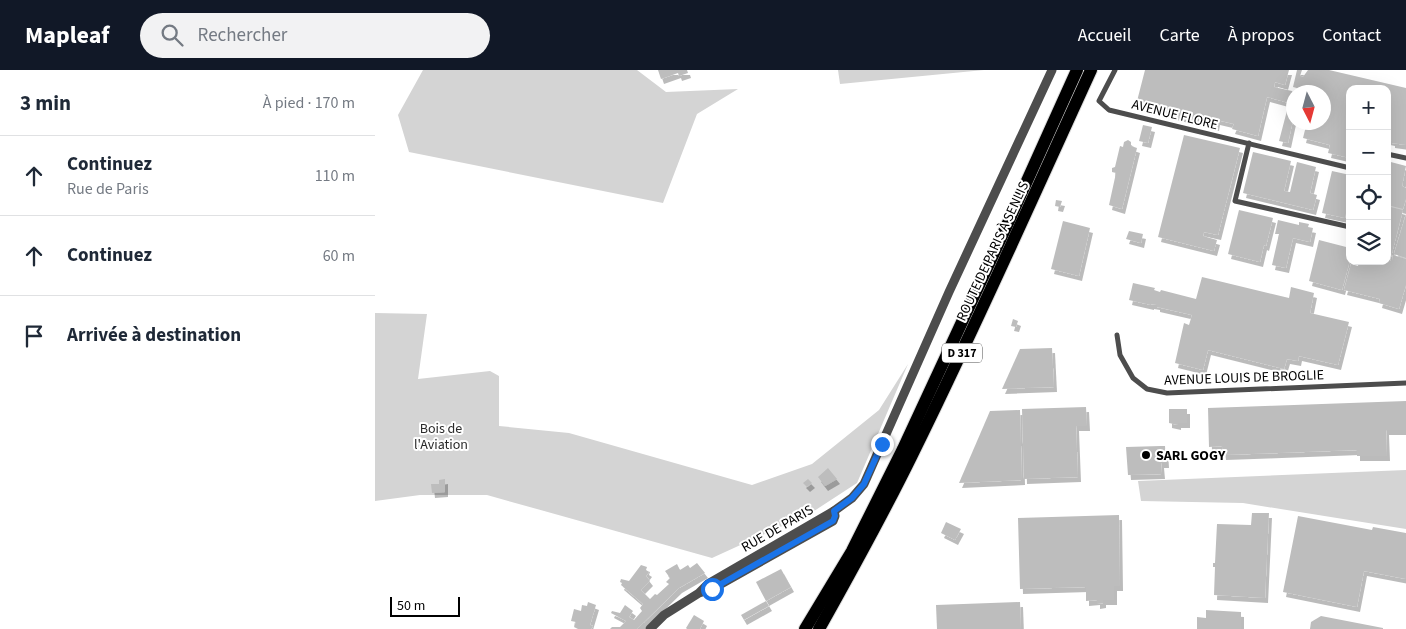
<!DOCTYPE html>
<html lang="fr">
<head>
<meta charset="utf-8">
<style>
	body { margin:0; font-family:"Source Sans 3",sans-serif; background:#f2f2f3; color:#1f2937 }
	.controls { position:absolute; right:15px; top:15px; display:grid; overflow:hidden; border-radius:10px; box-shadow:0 5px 20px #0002 }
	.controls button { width:45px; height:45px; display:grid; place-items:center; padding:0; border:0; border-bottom:1px solid #e0e1e3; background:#fff; color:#1f2937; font:25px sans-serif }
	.compass { position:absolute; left:911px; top:15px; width:45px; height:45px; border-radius:50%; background:#fff; box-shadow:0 5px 20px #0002; rotate:174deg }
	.scale { position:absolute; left:15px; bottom:12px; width:70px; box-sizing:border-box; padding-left:5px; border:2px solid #000; border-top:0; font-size:14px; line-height:18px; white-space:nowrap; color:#000; -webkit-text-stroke:4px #fff; paint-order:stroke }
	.stop { position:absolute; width:15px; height:15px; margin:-11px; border:4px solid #1a73e8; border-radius:50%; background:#fff }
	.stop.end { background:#1a73e8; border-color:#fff; box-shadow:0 1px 5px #0008 }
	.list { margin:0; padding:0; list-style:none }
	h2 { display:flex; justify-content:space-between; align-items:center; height:65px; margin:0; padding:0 20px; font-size:21px }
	h2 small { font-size:16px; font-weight:400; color:#747a83 }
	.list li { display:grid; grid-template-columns:32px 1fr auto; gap:15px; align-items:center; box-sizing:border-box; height:80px; padding:0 20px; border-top:1px solid #e0e1e3 }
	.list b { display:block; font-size:19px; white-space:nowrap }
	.list p { margin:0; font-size:16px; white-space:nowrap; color:#747a83 }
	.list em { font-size:16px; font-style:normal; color:#747a83 }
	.icon { flex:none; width:28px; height:28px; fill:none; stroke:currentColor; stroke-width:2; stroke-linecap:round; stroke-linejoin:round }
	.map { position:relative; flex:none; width:1031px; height:559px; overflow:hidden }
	header { display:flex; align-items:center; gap:30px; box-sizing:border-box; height:70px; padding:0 25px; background:#111827; color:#fff }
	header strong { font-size:24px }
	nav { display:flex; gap:28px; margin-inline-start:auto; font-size:18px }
	.search { width:350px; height:45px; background:#f2f2f3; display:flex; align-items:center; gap:12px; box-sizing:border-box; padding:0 18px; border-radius:28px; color:#747a83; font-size:19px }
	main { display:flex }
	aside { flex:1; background:#fff }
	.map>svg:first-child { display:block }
</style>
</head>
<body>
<header>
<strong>Mapleaf</strong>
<div class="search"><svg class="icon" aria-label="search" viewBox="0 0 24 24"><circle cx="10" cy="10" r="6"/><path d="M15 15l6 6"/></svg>Rechercher</div>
<nav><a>Accueil</a><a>Carte</a><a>À propos</a><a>Contact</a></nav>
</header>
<main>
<aside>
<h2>3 min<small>À pied · 170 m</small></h2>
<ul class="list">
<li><svg class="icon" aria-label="ahead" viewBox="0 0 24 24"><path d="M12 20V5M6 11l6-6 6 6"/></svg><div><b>Continuez</b><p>Rue de Paris</p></div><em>110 m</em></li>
<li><svg class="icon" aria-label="ahead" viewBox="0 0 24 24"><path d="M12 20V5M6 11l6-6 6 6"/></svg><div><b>Continuez</b></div><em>60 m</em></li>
<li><svg class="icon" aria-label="arrive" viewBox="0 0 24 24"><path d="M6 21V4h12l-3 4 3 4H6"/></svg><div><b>Arrivée à destination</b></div></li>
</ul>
</aside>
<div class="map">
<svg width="1031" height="559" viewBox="0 0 1031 559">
	<defs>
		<filter id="shadow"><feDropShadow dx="3" dy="5" stdDeviation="0" flood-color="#0004"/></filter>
	</defs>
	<rect width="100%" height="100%" fill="#fff"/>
	<g fill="#d4d4d4">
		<polygon points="48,0 262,0 291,22 363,19 322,44 288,133 34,82 23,45"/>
		<polygon points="463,0 609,0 465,14"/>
		<polygon points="0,243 52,244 43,309 115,301 124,306 124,356 194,363 377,415 437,394 504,340 533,294 482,413 436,443 337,488 112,425 45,425 0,431"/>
		<polygon points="1031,400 1031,459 868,433 766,431 763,411"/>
	</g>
	<g fill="#bdbdbd" filter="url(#shadow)">
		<polygon points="283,0 312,0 313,3 304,6 303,3 286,9"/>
		<polygon points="770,0 914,0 910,15 900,12 899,17 917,21 918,23 918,50 913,73 904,71 914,33 892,27 883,66 857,59 859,54 842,50 841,56 761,35"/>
		<polygon points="922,0 927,0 925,6 928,7 933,0 954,0 1031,18 1031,75 1017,73 1017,71 1012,70 1012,19 975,19 975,88 953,83 955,75 928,68 932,52 948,52 948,22 933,22 933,21 918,17"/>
		<polygon points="768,55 777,57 773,73 764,71"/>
		<polygon points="809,65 865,78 843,165 829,162 828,166 842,170 839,181 783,167"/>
		<polygon points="753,70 756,72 756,76 762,78 747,139 734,135 741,103 737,102 737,98 740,97 745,76 748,77 749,72"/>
		<polygon points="878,82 916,91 909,121 915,122 922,92 941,97 935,123 942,125 938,140 868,123"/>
		<polygon points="1012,91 1031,96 1027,116 1031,118 1031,129 1028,139 1012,135"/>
		<polygon points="957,101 975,105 975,134 973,134 970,148 947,143"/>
		<polygon points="681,130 687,131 685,137 680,136"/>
		<polygon points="1012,136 1028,140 1015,191 1017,191 1018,185 1031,189 1031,215 1024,239 1004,233 1005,229 969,220 976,194 983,196 984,191 1012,191"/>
		<polygon points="864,140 898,148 891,176 889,175 885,192 853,184"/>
		<polygon points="1031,144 1031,188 1019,184"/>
		<polygon points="903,150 924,155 924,152 934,154 933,157 938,158 935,172 918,168 911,198 897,195 904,164 900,164"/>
		<polygon points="688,151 715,158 704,206 676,199"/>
		<polygon points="754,161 768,164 766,173 751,169"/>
		<polygon points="944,170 975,178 975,190 967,220 934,211"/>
		<polygon points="827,207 914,228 916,217 939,223 935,243 974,252 963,295 924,286 923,291 912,289 909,299 833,280 828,300 800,293 809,253 814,255 817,245 782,237 782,235 776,234 776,235 754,230 758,213 780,218 779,220 785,222 786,220 821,229"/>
		<polygon points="638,249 643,251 641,257 636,256"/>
		<polygon points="677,278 679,317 627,319 645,279"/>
		<polygon points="1031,331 1031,360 1011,360 1012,386 982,386 982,380 848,385 847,376 834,377 833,338"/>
		<polygon points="711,337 712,356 701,356 703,407 649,409 647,339"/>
		<polygon points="794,339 812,339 812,353 803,353 803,355 794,353"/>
		<polygon points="645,340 647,410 584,413 615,341"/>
		<polygon points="786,376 790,376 791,393 786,393 787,404 753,405 751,377"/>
		<polygon points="453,398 462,409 450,416 443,407"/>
		<polygon points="70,409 70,422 57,423 56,414 64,414 64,410"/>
		<polygon points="433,409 437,413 432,417 428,413"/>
		<polygon points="877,443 894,443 890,528 839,525 840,497 838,497 838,493 840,493 842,454 876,455"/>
		<polygon points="744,445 745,516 739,516 739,530 728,530 728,533 722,534 722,530 711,531 711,517 645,519 643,448"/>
		<polygon points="923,446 997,460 998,457 1031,463 1031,509 989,501 982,537 908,522"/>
		<polygon points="571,452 586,459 580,470 566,463"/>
		<polygon points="322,493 330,503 304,518 262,559 235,559 237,557 245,557 251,551 236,543 237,541 245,543 250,535 258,541 254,547 259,550 267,541 265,538 268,534 246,515 247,513 245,512 246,509 254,511 266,495 272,497 271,500 274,502 271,506 275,511 266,520 275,529 280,524 282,525 294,514 291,512 295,508 290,501 302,494 305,500 313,495 315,498"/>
		<polygon points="406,499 416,517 391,531 381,512"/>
		<polygon points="391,531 394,536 369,550 366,545"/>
		<polygon points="213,532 221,535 215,555 218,556 216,559 203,559 199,557 201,552 196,551 199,539 206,541 207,535 212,536"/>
		<polygon points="645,532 646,559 562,559 561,535"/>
		<polygon points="831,540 866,542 866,559 822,559 822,547 831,548"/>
		<polygon points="319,545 329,551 325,559 312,559 311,558"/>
		<polygon points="946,546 1008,558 1008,559 935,559 936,552"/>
	</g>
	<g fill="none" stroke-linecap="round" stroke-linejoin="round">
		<defs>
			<g id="primary">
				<polyline points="430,559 477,481 528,379 633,153 702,0"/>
				<path d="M 444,559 C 476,502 508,444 537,385 C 600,258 657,129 716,0"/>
			</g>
		</defs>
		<use href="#primary" stroke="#dbdbdb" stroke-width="14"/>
		<g stroke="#4d4d4d" stroke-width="5">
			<polyline points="740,0 724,31 734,40 975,98"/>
			<polyline points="874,73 860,131 975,157"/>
			<polyline points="1012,84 1031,88"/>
			<polyline points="742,265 745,285 758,308 772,319 792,323 1031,313"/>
		</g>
		<g stroke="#4d4d4d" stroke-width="9">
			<polyline points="459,441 477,428 489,414 574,222 677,0"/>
			<polyline points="275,559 289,545 324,523 333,514 459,441 460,446 458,451 337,519 324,523"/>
		</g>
		<use href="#primary" stroke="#000" stroke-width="12"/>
	</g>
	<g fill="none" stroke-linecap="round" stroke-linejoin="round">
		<polyline stroke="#1a73e8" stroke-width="6" points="337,519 458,451 460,446 459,441 477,428 489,414 507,374"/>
	</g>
	<circle fill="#000" stroke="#fff" stroke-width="2" cx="771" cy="385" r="5"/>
	<g text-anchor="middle" stroke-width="4" stroke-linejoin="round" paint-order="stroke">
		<rect fill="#fff" stroke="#4c4c4c" stroke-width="1" x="567" y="273.5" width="40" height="19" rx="4"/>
		<g font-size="12" font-weight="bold" fill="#000">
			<text x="587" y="287">D 317</text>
		</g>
		<g font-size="14" fill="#000" stroke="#fff">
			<text transform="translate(800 44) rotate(14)" y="5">AVENUE FLORE</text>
			<text transform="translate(617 181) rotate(-65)" y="5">ROUTE DE PARIS À SENLIS</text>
			<text transform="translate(869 307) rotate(-2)" y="5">AVENUE LOUIS DE BROGLIE</text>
			<text transform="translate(402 458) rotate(-30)" y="5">RUE DE PARIS</text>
		</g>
		<g font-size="14" fill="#2b2b2b" stroke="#fff">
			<text x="66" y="363">Bois de<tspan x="66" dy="16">l'Aviation</tspan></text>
		</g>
		<g font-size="14" font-weight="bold" fill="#000" stroke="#fff" text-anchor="start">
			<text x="781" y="390">SARL GOGY</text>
		</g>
	</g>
</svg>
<div class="controls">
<button>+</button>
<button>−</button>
<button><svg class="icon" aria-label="locate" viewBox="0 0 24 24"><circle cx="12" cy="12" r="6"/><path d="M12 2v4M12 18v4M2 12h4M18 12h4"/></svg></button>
<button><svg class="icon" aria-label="layers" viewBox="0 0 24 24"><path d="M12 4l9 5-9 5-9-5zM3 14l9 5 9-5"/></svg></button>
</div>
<svg class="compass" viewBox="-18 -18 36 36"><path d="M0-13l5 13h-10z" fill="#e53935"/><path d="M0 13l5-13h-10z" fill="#747a83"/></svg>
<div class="scale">50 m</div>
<div class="stop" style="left:337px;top:519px"></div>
<div class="stop end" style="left:507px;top:374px"></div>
</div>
</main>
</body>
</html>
